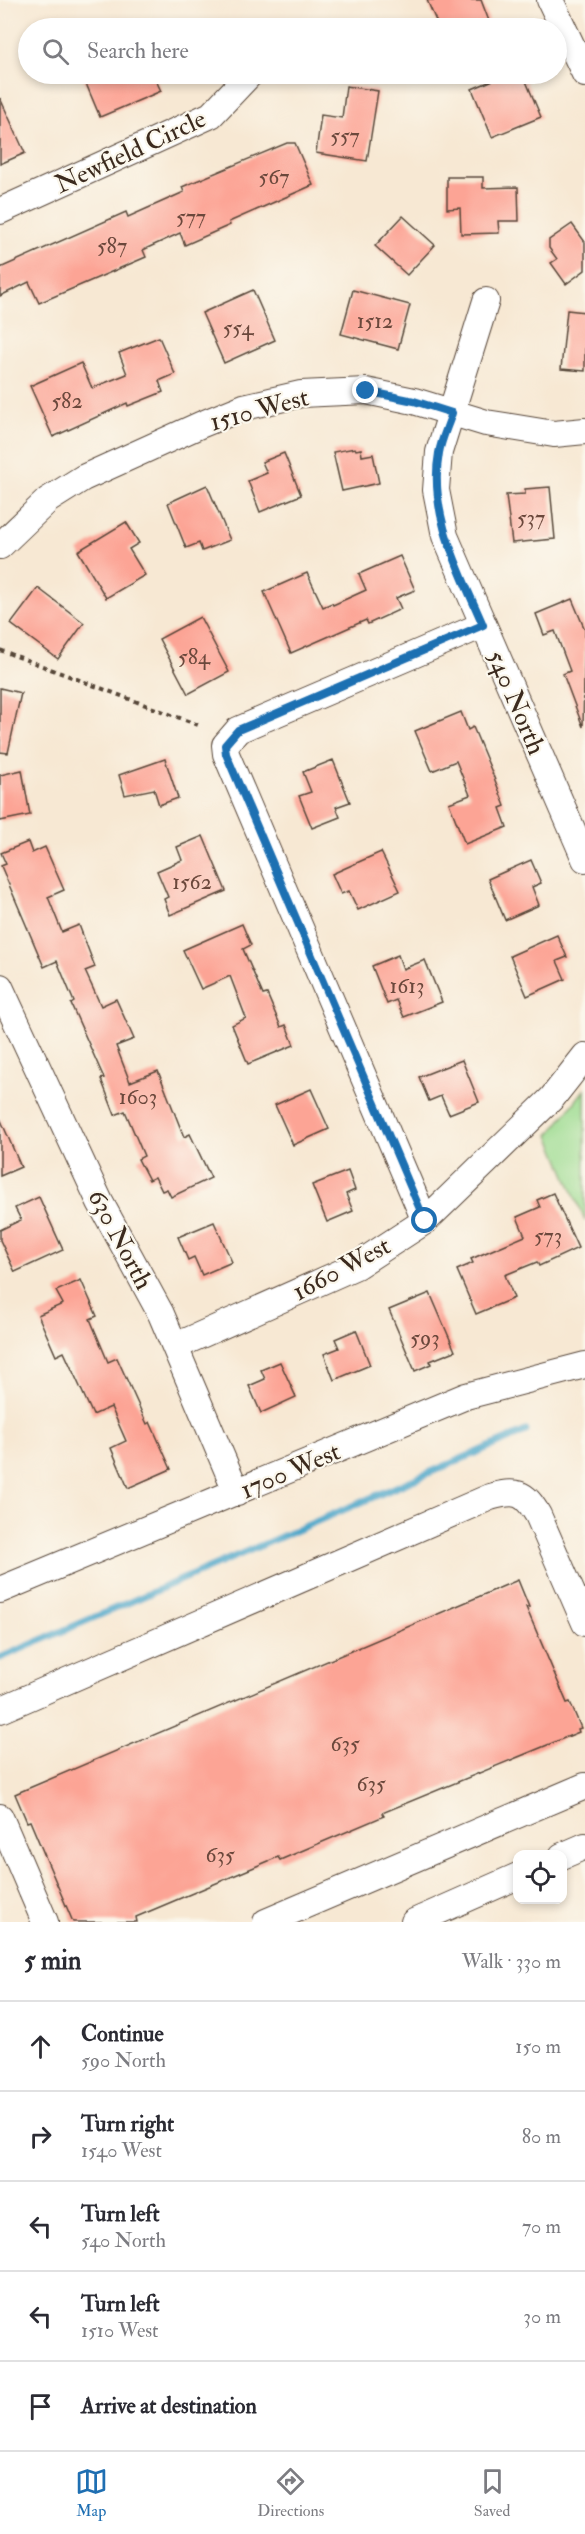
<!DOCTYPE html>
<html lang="en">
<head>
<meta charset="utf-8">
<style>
	body { margin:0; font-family:"IM FELL Double Pica",serif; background:#f2f2f3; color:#2b2b33 }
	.controls { position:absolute; right:18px; bottom:18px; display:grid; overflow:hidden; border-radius:12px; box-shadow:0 3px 9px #0003 }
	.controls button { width:54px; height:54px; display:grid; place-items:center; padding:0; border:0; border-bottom:2px solid #e1e1e2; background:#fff; color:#2b2b33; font:30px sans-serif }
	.stop { position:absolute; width:18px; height:18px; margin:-14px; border:4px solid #1f6fb2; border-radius:50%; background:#fff }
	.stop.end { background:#1f6fb2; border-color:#fff; box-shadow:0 2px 6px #0008 }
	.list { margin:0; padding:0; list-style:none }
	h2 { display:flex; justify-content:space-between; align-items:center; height:78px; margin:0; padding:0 24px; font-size:26px }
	h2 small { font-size:20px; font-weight:400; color:#7c7c81 }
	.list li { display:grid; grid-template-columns:39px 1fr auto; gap:18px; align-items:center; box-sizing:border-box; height:90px; padding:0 24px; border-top:2px solid #e1e1e2 }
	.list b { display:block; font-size:22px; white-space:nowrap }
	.list p { margin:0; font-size:20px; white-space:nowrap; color:#7c7c81 }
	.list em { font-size:20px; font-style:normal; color:#7c7c81 }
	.icon { flex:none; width:33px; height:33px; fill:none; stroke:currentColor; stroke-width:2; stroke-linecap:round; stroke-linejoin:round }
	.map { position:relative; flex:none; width:585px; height:1922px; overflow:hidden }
	.search { position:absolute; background:#fff; box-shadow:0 3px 9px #0003; left:18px; right:18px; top:18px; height:66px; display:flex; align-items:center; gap:15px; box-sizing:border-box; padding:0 21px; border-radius:33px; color:#7c7c81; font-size:22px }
	.sheet { height:528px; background:#fff }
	nav { display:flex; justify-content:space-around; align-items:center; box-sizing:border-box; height:84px; border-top:2px solid #e1e1e2; background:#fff; font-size:16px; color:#7c7c81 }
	nav a { display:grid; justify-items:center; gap:3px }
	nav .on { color:#1f6fb2 }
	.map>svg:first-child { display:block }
</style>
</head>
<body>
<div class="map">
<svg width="585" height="1922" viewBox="0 0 585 1922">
	<rect width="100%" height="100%" fill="#fbf7ec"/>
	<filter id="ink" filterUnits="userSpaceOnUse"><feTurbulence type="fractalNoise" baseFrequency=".0167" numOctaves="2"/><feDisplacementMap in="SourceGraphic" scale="12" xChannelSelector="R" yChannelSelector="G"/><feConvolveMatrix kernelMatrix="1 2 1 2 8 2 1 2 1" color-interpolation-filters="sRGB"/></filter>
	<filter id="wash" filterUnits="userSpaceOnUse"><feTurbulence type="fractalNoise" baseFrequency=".008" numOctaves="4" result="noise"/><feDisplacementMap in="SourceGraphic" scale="24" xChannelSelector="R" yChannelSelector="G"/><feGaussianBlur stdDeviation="1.35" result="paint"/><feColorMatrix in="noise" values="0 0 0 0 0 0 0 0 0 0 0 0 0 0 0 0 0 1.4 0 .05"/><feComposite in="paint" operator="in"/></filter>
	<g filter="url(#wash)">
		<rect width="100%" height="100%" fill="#f7e8d3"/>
		<polygon fill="#9ddc91" stroke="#6c8358" stroke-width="1.5" points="585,1089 585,1221 549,1135"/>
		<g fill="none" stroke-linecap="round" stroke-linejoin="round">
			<polyline stroke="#4ba6c9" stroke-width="7" points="0,1658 526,1431"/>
		</g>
		<g id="blocks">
			<g fill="#fca495">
				<polygon points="427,0 481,0 489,21 470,28 439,28"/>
				<polygon points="82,74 153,74 161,91 100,117"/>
				<polygon points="496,74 523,74 541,117 492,137 472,89 498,78"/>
				<polygon points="346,86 378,91 367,161 316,153 321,115 342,118"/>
				<polygon points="0,98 25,153 0,164"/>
				<polygon points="287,143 295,143 313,185 229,222 230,225 185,245 180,233 143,250 146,257 39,303 29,282 0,296 0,268 126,212 128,217 184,192 182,187"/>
				<polygon points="447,177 483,177 483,188 518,187 519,221 498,221 499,233 461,234 460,208 447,209"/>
				<polygon points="403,216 435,245 407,275 375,246"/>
				<polygon points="572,224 585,242 585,270 566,284 551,263 557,259 549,248 549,240"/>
				<polygon points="253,290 275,340 224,363 202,313"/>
				<polygon points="353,290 410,305 398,349 341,334"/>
				<polygon points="567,310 585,312 585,371 561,369"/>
				<polygon points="159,337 175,374 159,381 163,392 128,406 127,403 53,437 30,386 81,363 92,388 127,374 119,353"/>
				<polygon points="355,448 356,450 361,449 362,456 373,454 379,483 342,491 333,452"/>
				<polygon points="284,453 301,495 260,512 248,481 267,473 262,462"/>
				<polygon points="207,485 230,540 202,551 199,543 186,548 168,503"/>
				<polygon points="550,487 555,539 512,543 506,495 525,494 525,489"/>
				<polygon points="126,522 139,543 129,549 145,575 106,598 78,551"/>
				<polygon points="400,556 415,590 396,598 401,609 368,624 366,620 291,653 264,592 307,573 323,607 332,603 333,605 366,590 359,574"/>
				<polygon points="38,588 84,623 58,659 11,624"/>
				<polygon points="572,599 585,630 583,727 563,674 570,671 555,631 544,635 536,614"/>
				<polygon points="200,617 229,672 188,694 159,639"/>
				<polygon points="0,688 21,693 8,753 0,752"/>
				<polygon points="461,712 468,730 473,727 491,770 505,806 500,808 507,827 465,844 449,803 470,795 456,761 432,771 415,731"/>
				<polygon points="165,759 178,798 159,805 154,789 125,795 119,775"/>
				<polygon points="333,760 350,802 336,807 340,817 312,828 299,796 311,792 303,772"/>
				<polygon points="22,770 30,815 0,821 0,775"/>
				<polygon points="203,836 226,891 170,915 164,899 168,897 157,871 182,860 177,847"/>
				<polygon points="28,842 32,853 45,847 64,890 48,897 62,932 79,925 95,967 85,971 101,1006 116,999 134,1039 116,1046 130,1082 158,1071 184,1137 190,1134 211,1178 171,1197 167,1189 162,1191 155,1177 149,1180 138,1159 144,1156 125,1111 115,1115 101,1079 104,1078 71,1004 74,1002 57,961 44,967 1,866 6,864 1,853"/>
				<polygon points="381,852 400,891 358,910 349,891 341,894 332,874"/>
				<polygon points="531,860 541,883 532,887 539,905 505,920 488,879"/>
				<polygon points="242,924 251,945 243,949 263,995 267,994 281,1027 286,1025 294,1045 248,1064 232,1025 246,1018 230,976 201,989 183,950"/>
				<polygon points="557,935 567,957 557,961 565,979 527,996 510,956"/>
				<polygon points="398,955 403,969 425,960 442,1002 404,1017 396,1000 387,1004 372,966"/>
				<polygon points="462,1060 479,1102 449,1114 441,1096 429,1101 419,1077"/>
				<polygon points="311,1089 329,1129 293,1145 275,1105"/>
				<polygon points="0,1118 21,1167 0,1176"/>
				<polygon points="348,1171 355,1190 346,1194 353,1211 327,1222 312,1185"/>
				<polygon points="553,1193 578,1248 539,1266 537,1262 505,1275 514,1298 476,1314 457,1270 473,1263 471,1259 525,1236 517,1217 540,1207 537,1200"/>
				<polygon points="39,1197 63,1250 15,1272 0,1240 0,1230 21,1220 15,1208"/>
				<polygon points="214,1222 232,1262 202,1275 194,1257 188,1260 178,1237"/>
				<polygon points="81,1280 97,1316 90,1319 108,1362 117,1358 147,1424 150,1422 171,1469 128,1488 111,1448 126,1441 111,1407 93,1415 64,1352 56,1356 38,1315 63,1304 56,1291"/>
				<polygon points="430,1293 455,1351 430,1361 431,1364 415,1371 389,1310"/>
				<polygon points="356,1330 370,1365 334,1380 324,1354 339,1348 335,1339"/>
				<polygon points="280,1362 296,1397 261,1413 249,1386 265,1379 261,1370"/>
				<polygon points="518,1580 529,1607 526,1607 567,1703 570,1702 581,1728 578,1729 579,1732 382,1813 384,1816 280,1860 278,1857 136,1917 137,1922 73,1922 30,1821 27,1822 15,1794"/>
			</g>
		</g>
	</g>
	<g filter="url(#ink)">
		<use href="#blocks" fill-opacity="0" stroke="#574639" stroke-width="1.5"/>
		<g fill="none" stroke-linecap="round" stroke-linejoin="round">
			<defs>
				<g id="minor">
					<polyline points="550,0 585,74"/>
					<polyline points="0,211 211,115 249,75"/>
					<polyline points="486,301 439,452 436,490 445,536 585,859"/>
					<polyline points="0,546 48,500 83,478 200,425 244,407 301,394 366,391 414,401 486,423 554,434 585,431"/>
					<polyline points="0,987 100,1202 161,1314 237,1493"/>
					<polyline points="425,1221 226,754 225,745 238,730 483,625"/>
					<polyline points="176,1346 356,1266 425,1221 552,1098 585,1056"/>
					<polyline points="0,1590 466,1396 585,1365"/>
					<path d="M 0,1710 L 490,1497 C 516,1490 524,1491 538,1515 L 585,1623"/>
					<polyline points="0,1817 45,1922"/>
					<polyline points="562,1856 585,1846"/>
					<polyline points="266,1922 585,1786"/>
					<polyline points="414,1922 518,1876"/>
				</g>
			</defs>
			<use href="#minor" stroke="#574639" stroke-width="28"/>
			<polyline stroke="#574639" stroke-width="4" stroke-dasharray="4.5 4.5" stroke-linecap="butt" points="0,650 201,726"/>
			<use href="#minor" stroke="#fff" stroke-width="26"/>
		</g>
	</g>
	<g fill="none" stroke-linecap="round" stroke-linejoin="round" filter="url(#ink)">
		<path stroke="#1f6fb2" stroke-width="8" d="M 366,391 L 414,401 L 452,413 C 448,426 441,440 439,453 C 428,514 460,571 483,625 L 238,730 L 225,745 L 226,754 L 425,1221"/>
	</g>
	<g text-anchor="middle" stroke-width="4.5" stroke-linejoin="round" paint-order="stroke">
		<g font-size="22" fill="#6b483c">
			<text x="345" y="143">557</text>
			<text x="274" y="184">567</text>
			<text x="191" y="224">577</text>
			<text x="112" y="253">587</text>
			<text x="375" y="328">1512</text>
			<text x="238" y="335">554</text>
			<text x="67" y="408">582</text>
			<text x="531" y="525">537</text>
			<text x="194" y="664">584</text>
			<text x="192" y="889">1562</text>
			<text x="407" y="993">1613</text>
			<text x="138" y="1104">1603</text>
			<text x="548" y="1243">573</text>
			<text x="425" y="1345">593</text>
			<text x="345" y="1751">635</text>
			<text x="371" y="1791">635</text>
			<text x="220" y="1862">635</text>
		</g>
		<g font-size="26" fill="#3b2a1e" stroke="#fbf7ec">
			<text transform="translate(130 151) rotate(-25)" y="9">Newfield Circle</text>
			<text transform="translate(259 409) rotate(-15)" y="9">1510 West</text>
			<text transform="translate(517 702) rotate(67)" y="9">540 North</text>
			<text transform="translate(121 1239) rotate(62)" y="9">630 North</text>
			<text transform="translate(341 1268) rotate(-28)" y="9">1660 West</text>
			<text transform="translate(290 1470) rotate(-23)" y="9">1700 West</text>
		</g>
	</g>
</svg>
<div class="controls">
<button><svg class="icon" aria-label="locate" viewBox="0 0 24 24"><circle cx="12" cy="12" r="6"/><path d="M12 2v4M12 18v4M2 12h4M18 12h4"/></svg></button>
</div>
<div class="stop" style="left:425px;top:1221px"></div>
<div class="stop end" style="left:366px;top:391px"></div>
<div class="search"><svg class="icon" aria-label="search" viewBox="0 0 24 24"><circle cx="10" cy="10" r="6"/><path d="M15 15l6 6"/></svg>Search here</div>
</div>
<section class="sheet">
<h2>5 min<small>Walk · 330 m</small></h2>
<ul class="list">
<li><svg class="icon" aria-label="ahead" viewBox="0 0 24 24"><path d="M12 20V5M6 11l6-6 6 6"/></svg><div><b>Continue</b><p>590 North</p></div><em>150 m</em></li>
<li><svg class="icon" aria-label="right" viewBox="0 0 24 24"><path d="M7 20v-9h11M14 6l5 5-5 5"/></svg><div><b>Turn right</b><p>1540 West</p></div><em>80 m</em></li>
<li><svg class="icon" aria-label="left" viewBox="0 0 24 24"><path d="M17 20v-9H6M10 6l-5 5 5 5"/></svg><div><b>Turn left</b><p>540 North</p></div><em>70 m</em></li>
<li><svg class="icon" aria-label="left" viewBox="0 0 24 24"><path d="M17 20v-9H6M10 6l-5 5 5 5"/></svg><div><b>Turn left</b><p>1510 West</p></div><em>30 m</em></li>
<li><svg class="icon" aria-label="arrive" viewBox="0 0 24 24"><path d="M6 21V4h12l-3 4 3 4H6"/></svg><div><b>Arrive at destination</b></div></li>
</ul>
</section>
<nav>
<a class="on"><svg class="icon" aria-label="map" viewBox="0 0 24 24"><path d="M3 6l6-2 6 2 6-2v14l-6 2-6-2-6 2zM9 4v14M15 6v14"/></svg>Map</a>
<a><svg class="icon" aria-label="directions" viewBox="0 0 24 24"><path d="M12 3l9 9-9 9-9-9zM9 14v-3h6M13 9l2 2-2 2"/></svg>Directions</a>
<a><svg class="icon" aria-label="saved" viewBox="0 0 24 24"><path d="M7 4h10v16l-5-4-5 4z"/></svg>Saved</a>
</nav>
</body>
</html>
